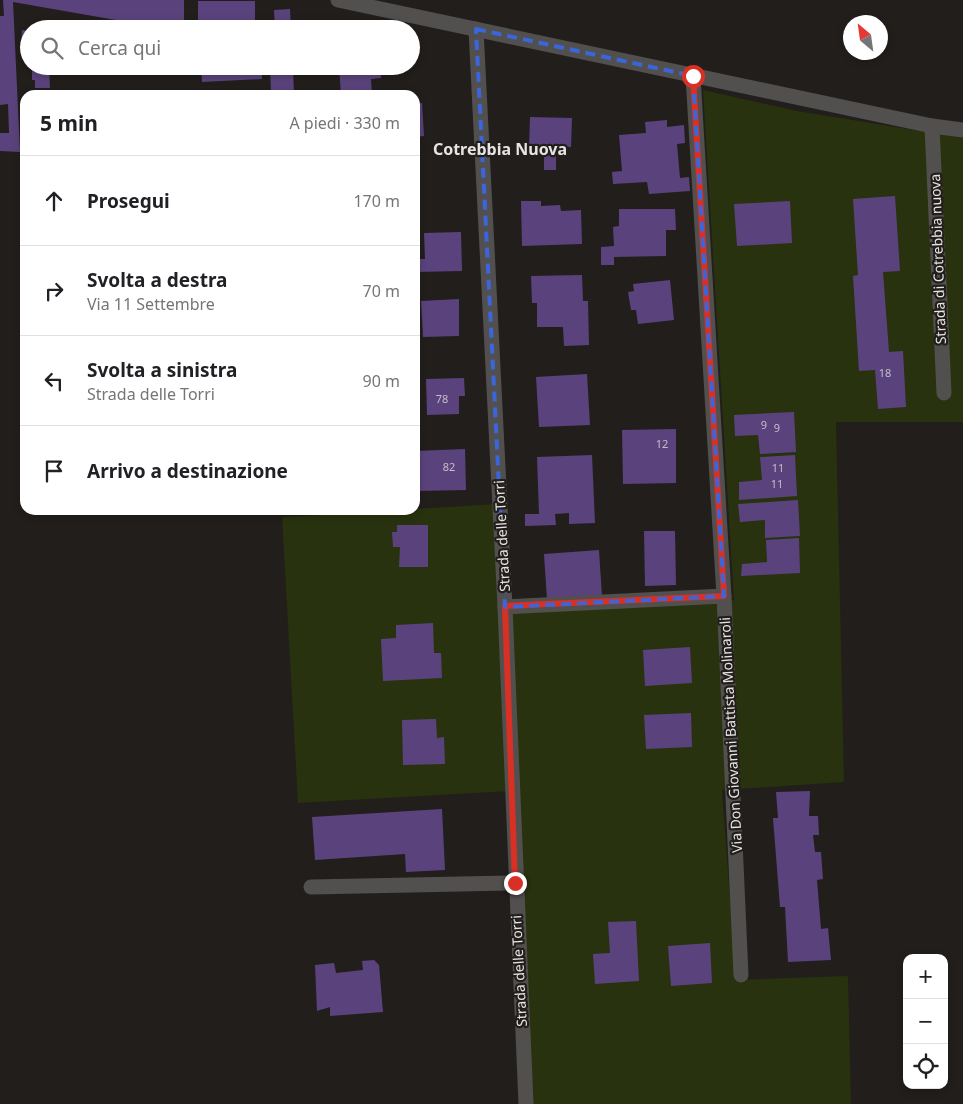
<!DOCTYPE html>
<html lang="it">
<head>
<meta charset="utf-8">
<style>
	body { margin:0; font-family:"Noto Sans",sans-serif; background:#f6f6f6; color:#202124 }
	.controls { position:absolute; right:15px; bottom:15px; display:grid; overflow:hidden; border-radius:10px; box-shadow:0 2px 8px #0003 }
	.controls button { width:45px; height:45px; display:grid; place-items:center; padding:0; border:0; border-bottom:1px solid #e0e0e0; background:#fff; color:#202124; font:25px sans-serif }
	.compass { position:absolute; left:843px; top:15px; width:45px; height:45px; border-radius:50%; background:#fff; box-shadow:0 2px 8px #0003; rotate:331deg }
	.stop { position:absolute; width:15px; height:15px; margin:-11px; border:4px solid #d93025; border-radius:50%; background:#fff }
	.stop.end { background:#d93025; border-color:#fff; box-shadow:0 1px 5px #0008 }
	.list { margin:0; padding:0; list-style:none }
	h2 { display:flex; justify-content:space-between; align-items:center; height:65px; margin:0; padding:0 20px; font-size:21px }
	h2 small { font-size:16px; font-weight:400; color:#757577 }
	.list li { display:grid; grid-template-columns:32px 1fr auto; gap:15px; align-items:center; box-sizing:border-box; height:90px; padding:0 20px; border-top:1px solid #e0e0e0 }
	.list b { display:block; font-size:19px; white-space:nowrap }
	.list p { margin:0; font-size:16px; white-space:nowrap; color:#757577 }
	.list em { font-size:16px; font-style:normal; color:#757577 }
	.icon { flex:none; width:28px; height:28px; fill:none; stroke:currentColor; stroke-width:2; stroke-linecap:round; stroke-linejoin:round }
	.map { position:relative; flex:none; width:963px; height:1104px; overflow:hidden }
	.search { position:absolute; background:#fff; box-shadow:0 2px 8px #0003; left:20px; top:20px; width:400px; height:55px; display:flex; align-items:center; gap:12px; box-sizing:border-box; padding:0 18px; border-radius:28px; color:#757577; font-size:19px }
	.panel { position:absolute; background:#fff; box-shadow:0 2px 8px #0003; left:20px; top:90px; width:400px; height:425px; border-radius:15px }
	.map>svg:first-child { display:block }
</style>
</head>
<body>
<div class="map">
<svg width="963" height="1104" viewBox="0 0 963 1104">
	<rect width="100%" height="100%" fill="#221e1c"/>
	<polygon fill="#28320e" points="703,90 797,111 963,138 963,422 836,422 844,782 722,790 736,980 848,976 851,1104 525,1104 509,791 298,803 282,517 415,510 415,509 497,504 499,614 724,596 734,601"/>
	<g fill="#5a437c">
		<polygon points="3,0 184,0 184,29 167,29 13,2 20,152 0,151 0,133 9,133 8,104 0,105 0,16 4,16"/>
		<rect x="198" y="1" width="57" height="28"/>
		<polygon points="290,9 291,29 275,29 274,10"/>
		<polygon points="22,30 29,31 29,52 21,51"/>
		<polygon points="39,66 49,66 50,88 35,88 35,80 32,80 32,67"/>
		<polygon points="201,66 261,66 262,79 202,82"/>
		<polygon points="270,66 293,66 294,95 271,94"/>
		<polygon points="339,66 380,66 381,78 371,79 372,95 341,95"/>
		<rect x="151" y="92" width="33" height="3"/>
		<polygon points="422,103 424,136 415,137 415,104"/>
		<polygon points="530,117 572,118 571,147 556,146 556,170 544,170 544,148 529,148"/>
		<polygon points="667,120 667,127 684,125 685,143 677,144 680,178 689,177 690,191 649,194 647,182 613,184 612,172 622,171 619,135 646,133 645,122"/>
		<polygon points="895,196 900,271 883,272 889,352 903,351 906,407 878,409 875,370 859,371 853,276 858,275 853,199"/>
		<polygon points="521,201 541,201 541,206 560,205 561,211 581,210 582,244 522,246"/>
		<polygon points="790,201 792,243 737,246 734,204"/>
		<polygon points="619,209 675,209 676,230 666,230 666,256 614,257 614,265 601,265 601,247 614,246 613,227 619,226"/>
		<polygon points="461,232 462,271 415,272 415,259 425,259 424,233"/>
		<polygon points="582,275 583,301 588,301 589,345 564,346 563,327 537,327 537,303 532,303 531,276"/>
		<polygon points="670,280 674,320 638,324 636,310 631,310 628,292 634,291 633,284"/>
		<polygon points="459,299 459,336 423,337 421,301"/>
		<polygon points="587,374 590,425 539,427 536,377"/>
		<polygon points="464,378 465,396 459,396 459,414 427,415 426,379"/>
		<polygon points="794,412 796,452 760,454 758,435 735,436 734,415"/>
		<polygon points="676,429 676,483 623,484 622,430"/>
		<polygon points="465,449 466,490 415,491 415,451"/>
		<polygon points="592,455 595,523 569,524 569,513 555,514 556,525 525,526 525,514 539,514 537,457"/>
		<polygon points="795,455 797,496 739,500 739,482 762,480 760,457"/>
		<polygon points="798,500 800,536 765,538 765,520 740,522 738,504"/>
		<polygon points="397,525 428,525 428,567 399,567 400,547 393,547 392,532 397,532"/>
		<polygon points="644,531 675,531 676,585 645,586"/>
		<polygon points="799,538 800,573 741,576 742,564 767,562 766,540"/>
		<polygon points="599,550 602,597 547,600 544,554"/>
		<polygon points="433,623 434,653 441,653 442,678 383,681 381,639 396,638 396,625"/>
		<polygon points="690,647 692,683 645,686 643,650"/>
		<polygon points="691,713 692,747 646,749 644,715"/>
		<polygon points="436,719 437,738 444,737 445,764 403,765 402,720"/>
		<polygon points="810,791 809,816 818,816 819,835 813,835 815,852 821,852 823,879 817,880 821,929 828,928 831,960 788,962 785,907 780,907 773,818 778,818 776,792"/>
		<polygon points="442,809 445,870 406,872 405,854 315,860 312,817"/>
		<polygon points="636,921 639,981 595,984 593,954 610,953 608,922"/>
		<polygon points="710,943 712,983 671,986 668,946"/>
		<polygon points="374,960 379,965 383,1012 330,1016 330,1007 317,1011 315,965 334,963 336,973 363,970 362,961"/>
	</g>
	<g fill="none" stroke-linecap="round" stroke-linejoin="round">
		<g stroke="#52504f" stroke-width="15">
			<polyline points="338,0 932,126 963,130"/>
			<polyline points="476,29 505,607 526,1104"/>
			<polyline points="693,76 724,596 741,975"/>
			<polyline points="932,126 944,393"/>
			<polyline points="505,607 724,596"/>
			<polyline points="311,887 515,883"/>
		</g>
	</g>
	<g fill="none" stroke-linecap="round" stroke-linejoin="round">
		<polyline stroke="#d93025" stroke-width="6" points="515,883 505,606 724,596 693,76"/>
	</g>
	<path fill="none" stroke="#3b65da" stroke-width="4" stroke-dasharray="10 6" stroke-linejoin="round" d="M 476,29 L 693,76 L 724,596 L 505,607 Z"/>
	<g text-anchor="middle" stroke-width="4.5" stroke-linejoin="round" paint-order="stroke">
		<g font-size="11" fill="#c4bcc9">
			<text x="885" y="377">18</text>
			<text x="442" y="403">78</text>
			<text x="764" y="429">9</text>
			<text x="777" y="432">9</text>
			<text x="662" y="448">12</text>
			<text x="449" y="471">82</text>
			<text x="778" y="472">11</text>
			<text x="777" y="488">11</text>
		</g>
		<g font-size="14" fill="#e7e5e3" stroke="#221e1c">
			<text transform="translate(938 259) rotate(-92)" y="5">Strada di Cotrebbia nuova</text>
			<text transform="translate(502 536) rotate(-93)" y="5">Strada delle Torri</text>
			<text transform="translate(731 735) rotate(-93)" y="5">Via Don Giovanni Battista Molinaroli</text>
			<text transform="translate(519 971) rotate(-93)" y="5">Strada delle Torri</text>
		</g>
		<g font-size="16" font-weight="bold" fill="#e7e5e3" stroke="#221e1c">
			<text x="500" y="155">Cotrebbia Nuova</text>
		</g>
	</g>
</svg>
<div class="controls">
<button>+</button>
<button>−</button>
<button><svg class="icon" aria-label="locate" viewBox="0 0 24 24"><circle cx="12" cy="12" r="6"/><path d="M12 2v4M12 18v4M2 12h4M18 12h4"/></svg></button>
</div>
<svg class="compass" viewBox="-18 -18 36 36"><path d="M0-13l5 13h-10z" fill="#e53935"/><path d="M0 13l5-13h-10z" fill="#757577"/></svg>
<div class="stop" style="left:693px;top:76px"></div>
<div class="stop end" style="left:515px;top:883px"></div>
<div class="search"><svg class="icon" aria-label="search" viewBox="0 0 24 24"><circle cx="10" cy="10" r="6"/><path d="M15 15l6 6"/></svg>Cerca qui</div>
<section class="panel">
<h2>5 min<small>A piedi · 330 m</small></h2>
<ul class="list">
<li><svg class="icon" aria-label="ahead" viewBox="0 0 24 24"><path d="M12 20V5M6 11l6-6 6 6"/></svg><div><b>Prosegui</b></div><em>170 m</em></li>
<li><svg class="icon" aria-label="right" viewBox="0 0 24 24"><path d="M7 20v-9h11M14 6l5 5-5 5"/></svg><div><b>Svolta a destra</b><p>Via 11 Settembre</p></div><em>70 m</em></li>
<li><svg class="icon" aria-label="left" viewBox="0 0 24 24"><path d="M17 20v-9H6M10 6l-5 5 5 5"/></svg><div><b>Svolta a sinistra</b><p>Strada delle Torri</p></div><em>90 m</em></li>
<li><svg class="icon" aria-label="arrive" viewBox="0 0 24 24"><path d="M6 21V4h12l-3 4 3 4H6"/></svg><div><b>Arrivo a destinazione</b></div></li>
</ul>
</section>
</div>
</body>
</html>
